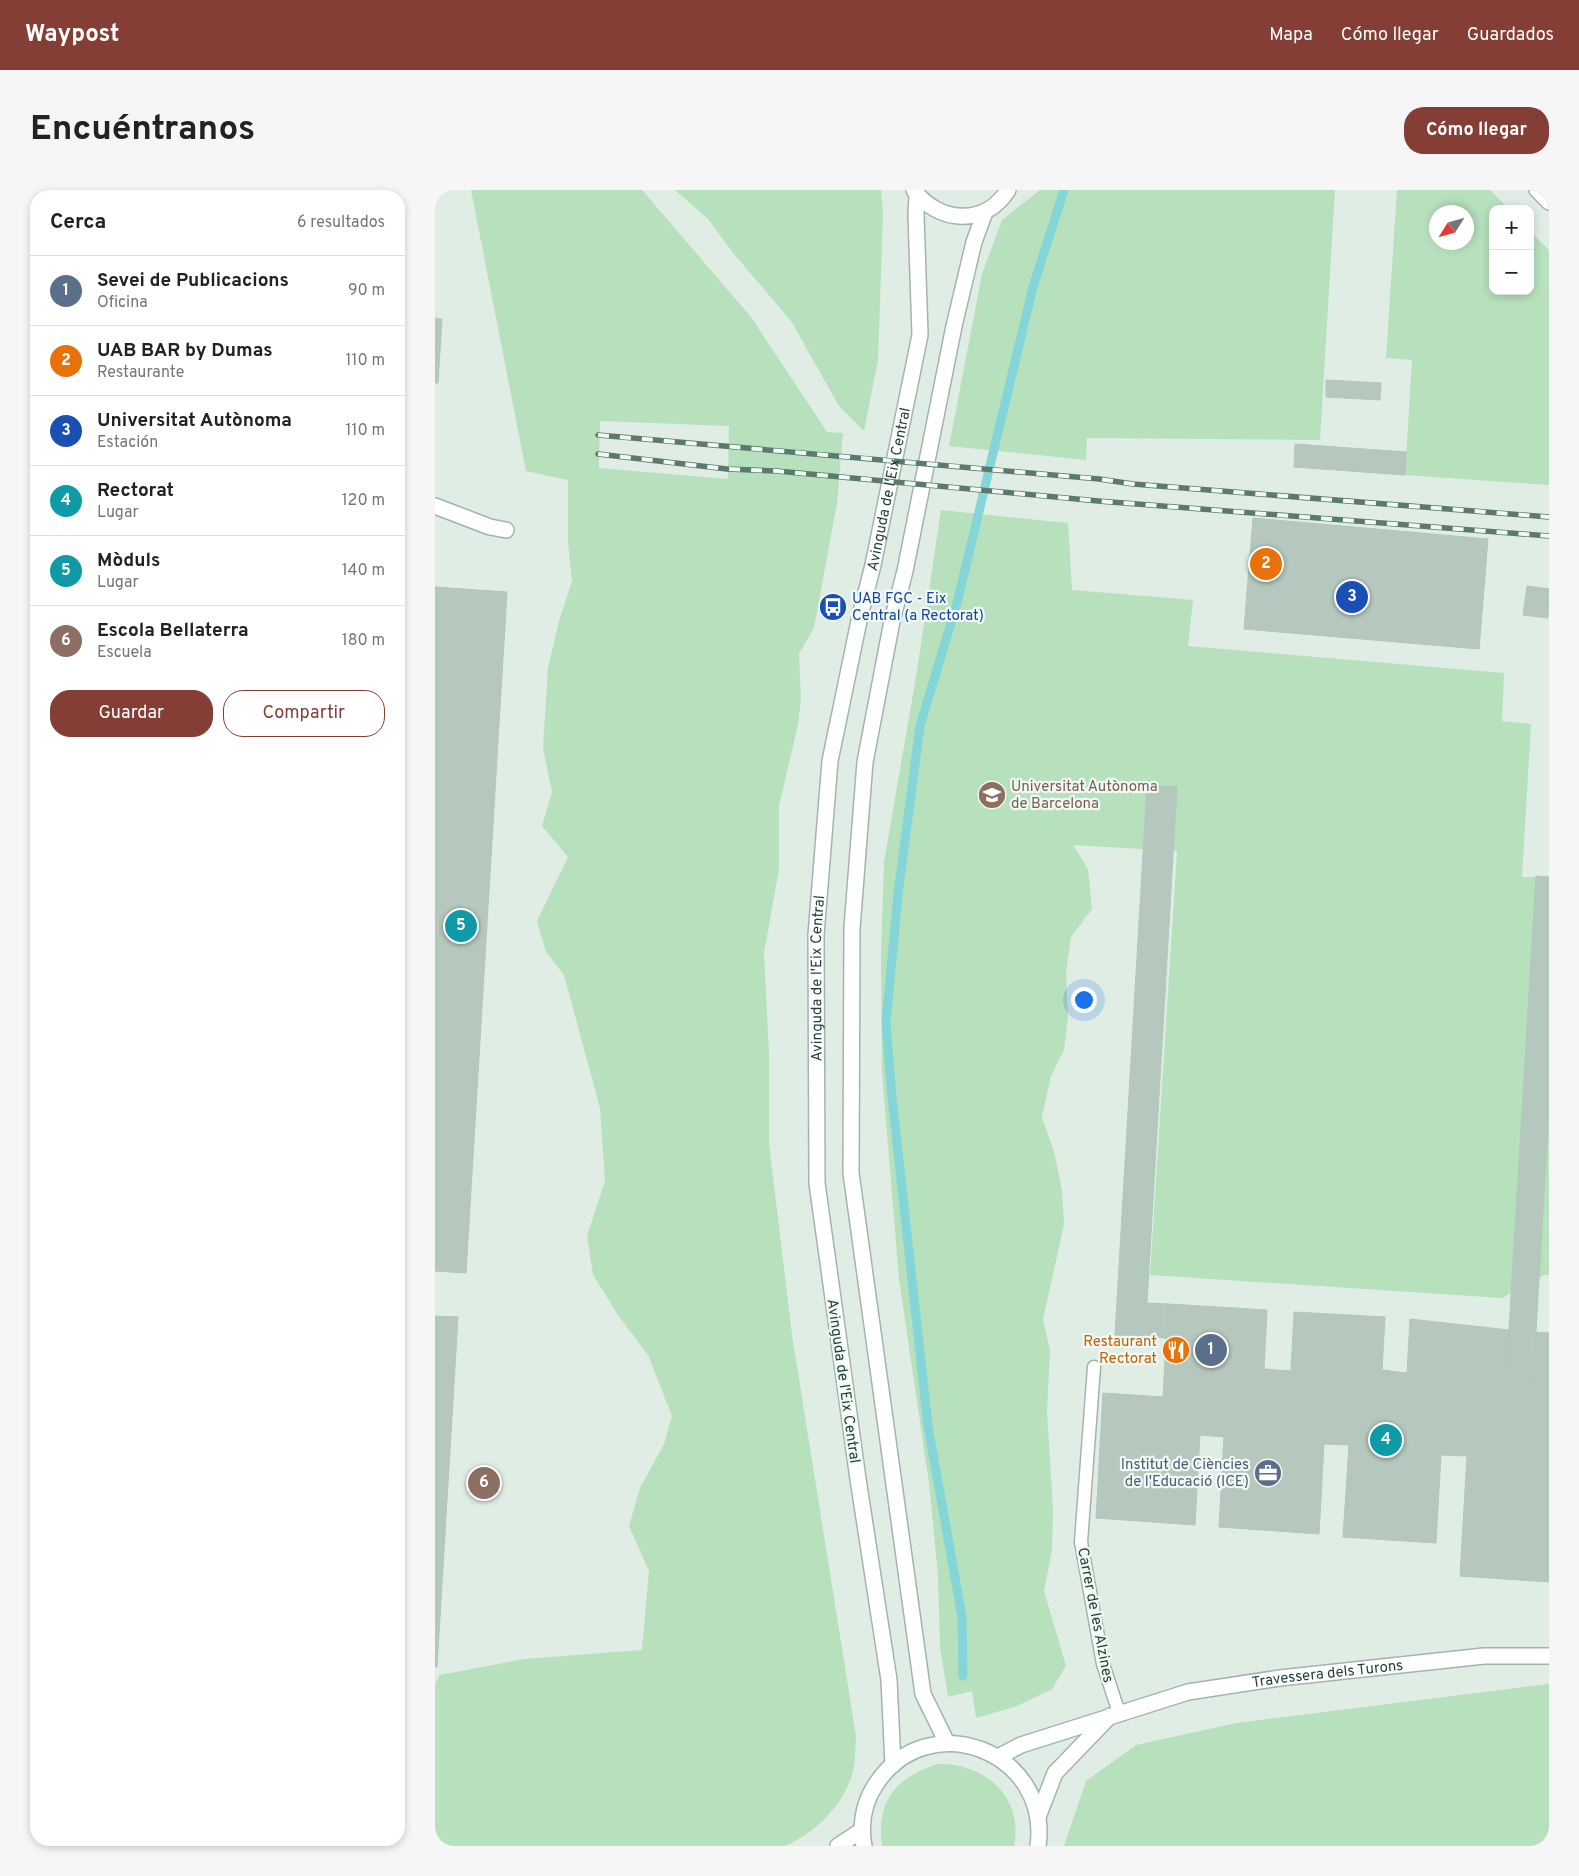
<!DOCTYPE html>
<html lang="es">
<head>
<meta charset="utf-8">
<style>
	body { margin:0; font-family:Overpass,sans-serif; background:#f6f6f6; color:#222 }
	.controls { position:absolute; right:15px; top:15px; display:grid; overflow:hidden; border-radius:10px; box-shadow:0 2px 8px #0003 }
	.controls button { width:45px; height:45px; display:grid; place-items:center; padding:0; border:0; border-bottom:1px solid #e0e0e0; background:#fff; color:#222; font:25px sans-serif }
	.compass { position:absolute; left:994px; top:15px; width:45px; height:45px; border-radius:50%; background:#fff; box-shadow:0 2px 8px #0003; rotate:233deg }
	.you { position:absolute; left:648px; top:809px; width:18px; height:18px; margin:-12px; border:4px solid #fff; border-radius:50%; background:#1a73e8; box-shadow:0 0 0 8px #1a73e833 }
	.badge { display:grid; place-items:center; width:32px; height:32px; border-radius:50%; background:#853e35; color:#fff; font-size:16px; font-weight:700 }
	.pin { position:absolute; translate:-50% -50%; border:2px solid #fff; box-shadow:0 1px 5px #0006 }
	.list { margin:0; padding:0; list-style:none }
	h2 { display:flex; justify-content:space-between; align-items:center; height:65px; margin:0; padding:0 20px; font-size:21px }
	h2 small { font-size:16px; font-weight:400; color:#767676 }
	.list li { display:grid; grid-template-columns:32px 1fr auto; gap:15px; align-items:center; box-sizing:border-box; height:70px; padding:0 20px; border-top:1px solid #e0e0e0 }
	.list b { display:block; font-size:19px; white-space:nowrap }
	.list p { margin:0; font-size:16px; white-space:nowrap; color:#767676 }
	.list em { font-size:16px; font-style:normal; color:#767676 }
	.actions { display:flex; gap:10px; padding:15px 20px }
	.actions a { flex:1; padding:11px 0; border:1px solid #853e35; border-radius:20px; text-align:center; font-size:18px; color:#853e35 }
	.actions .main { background:#853e35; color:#fff }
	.map { position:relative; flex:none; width:1114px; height:1656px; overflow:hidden; border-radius:20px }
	header { display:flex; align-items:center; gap:30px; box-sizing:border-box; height:70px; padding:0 25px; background:#853e35; color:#fff }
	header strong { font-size:24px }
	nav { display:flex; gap:28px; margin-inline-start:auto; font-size:18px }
	.intro { display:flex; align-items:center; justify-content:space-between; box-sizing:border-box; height:120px; padding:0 30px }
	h1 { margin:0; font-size:35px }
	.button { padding:12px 22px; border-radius:20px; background:#853e35; color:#fff; font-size:18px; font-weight:700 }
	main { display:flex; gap:30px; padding:0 30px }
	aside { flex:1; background:#fff; border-radius:20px; box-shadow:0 2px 8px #0003 }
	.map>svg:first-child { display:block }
</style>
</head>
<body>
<header>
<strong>Waypost</strong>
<nav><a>Mapa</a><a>Cómo llegar</a><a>Guardados</a></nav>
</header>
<div class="intro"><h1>Encuéntranos</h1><a class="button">Cómo llegar</a></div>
<main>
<aside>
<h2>Cerca<small>6 resultados</small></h2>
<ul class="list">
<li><span class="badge" style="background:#5c6f8a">1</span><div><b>Sevei de Publicacions</b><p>Oficina</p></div><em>90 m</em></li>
<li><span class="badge" style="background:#e8710a">2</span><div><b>UAB BAR by Dumas</b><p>Restaurante</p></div><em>110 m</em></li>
<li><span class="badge" style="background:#1a4fb4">3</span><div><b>Universitat Autònoma</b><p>Estación</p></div><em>110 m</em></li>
<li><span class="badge" style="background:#0f9aa8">4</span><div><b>Rectorat</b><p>Lugar</p></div><em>120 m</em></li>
<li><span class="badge" style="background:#0f9aa8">5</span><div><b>Mòduls</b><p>Lugar</p></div><em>140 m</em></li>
<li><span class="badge" style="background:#8d6e63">6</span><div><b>Escola Bellaterra</b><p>Escuela</p></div><em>180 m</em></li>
</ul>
<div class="actions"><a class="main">Guardar</a><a>Compartir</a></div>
</aside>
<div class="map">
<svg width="1114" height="1656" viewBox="0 0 1114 1656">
	<rect width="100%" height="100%" fill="#e0ede5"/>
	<g fill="#b7e0bd" fill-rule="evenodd">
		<path d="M 36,0 L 207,0 L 316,127 L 392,242 L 408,243 L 402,313 L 379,438 L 364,464 L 366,508 L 363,535 L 344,616 L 344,679 L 329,763 L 334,863 L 334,953 L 357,1145 L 421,1546 C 420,1559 421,1576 416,1588 C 405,1619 379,1643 350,1656 L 0,1656 L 0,1494 L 5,1485 L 89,1469 L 207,1460 L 214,1381 L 194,1336 L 205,1298 L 229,1254 L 237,1226 L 213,1165 L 183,1125 L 158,1085 L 152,1046 L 170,991 L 165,918 L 129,785 L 111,762 L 102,731 L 133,667 L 107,636 L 117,602 L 108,558 L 113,478 L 124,431 L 137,391 L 133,353 L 133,290 L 91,281 ZM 165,231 L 294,236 L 293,289 L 164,278 Z"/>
		<polygon points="240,0 446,0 448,24 443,170 429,241 404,216 356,131 299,64 273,29"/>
		<polygon points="605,0 900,0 885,250 652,248 651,270 514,256 547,84 567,30"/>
		<path d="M 962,0 L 1055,0 L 1074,19 L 1058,19 L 1058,101 L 1095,101 L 1095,41 L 1114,60 L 1114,295 L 970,285 L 977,170 L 951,168 ZM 1002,22 L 1032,22 L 1032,52 L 1002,52 Z"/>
		<polygon points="506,320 633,333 637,400 758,410 753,456 1069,483 1067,531 1096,534 1087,687 1114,687 1114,1085 1109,1085 1067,1108 715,1085 742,661 638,655 653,679 657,719 636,747 631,782 633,826 629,860 616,886 607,927 619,962 627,1000 629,1034 608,1130 615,1160 612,1222 618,1319 617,1360 609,1401 631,1476 617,1499 582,1516 541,1528 537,1501 513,1507 505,1457 503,1385 494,1293 464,1089 447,883 446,763 449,672 481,487"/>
		<polygon points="1114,1494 1114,1656 629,1656 651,1591 701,1555 801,1533"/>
		<path d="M 502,1574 C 549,1572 589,1607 579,1656 L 447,1656 C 441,1610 461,1588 502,1574 Z"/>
	</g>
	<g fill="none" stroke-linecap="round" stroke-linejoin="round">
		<polyline stroke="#83d5d7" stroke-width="9" points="528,1486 527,1427 493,1236 457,907 451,833 463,704 485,536 522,413 598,97 629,0"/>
	</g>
	<g fill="#b5c8be" stroke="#b2c7bb">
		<polygon points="0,128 7,129 3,193 0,193"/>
		<polygon points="891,190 946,193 945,210 891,207"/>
		<polygon points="860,254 971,262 970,285 859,277"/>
		<polygon points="818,328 1053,349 1044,459 809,439"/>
		<polygon points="1092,396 1114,399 1113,428 1088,425"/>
		<polygon points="0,397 72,402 31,1083 0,1081"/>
		<polygon points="712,595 742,597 712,1113 733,1114 731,1148 680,1145"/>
		<polygon points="1101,686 1114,687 1114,919 1098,1191 1071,1190"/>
		<polygon points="733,1114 832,1120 829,1179 856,1181 859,1122 950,1127 947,1180 972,1183 975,1129 1074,1140 1071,1190 1098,1191 1101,1142 1114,1143 1114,1392 1025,1386 1032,1266 1006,1265 1001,1353 908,1347 914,1255 889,1254 884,1344 784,1337 789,1247 765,1245 760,1335 661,1328 668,1203 728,1207"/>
		<polygon points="0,1126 23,1127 2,1477 0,1477"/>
	</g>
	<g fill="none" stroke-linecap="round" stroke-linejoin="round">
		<defs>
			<polyline id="service" points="659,1177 646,1352 668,1474 684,1523"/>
			<polyline id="pedestrian" points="0,316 55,337 71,340"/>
			<g id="minor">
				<path d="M 479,0 C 503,33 550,37 573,0"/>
				<polyline points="1102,0 1114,12"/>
				<polyline points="512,1553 488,1504 416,983 417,738 430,572 457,431 470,381 519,136 539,52 550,22"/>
				<path id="s1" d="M 563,1567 L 586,1555 L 753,1502 L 845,1488 L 1049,1466 L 1114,1466"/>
				<path id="s2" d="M 458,1575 L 454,1490 L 423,1289 L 382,993 L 381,745 L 395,571 L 425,426 L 438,375 L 485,145 L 481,25 L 482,5"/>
				<polyline points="603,1627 620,1583 675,1526"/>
				<polyline points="403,1656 427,1640"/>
				<path d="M 429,1656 C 425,1634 429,1612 441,1594 C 494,1514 616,1562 603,1656"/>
			</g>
		</defs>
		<use href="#service" stroke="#a2b5ac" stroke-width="15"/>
		<use href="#pedestrian" stroke="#a2b5ac" stroke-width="18"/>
		<use href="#minor" stroke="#a2b5ac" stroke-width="18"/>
		<use href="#service" stroke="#fff" stroke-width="12"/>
		<use href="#pedestrian" stroke="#fff" stroke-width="15"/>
		<use href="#minor" stroke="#fff" stroke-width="15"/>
		<defs>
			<g id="rail">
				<polyline points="163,245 664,289 698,294 1114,327"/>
				<polyline points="163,264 292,279 342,281 663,311 1114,346"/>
			</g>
		</defs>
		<use href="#rail" stroke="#597a6d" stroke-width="5.5"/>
		<use href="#rail" stroke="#f1f9f4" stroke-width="4" stroke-dasharray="11" stroke-linecap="butt"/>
	</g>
	<defs>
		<symbol id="bus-disc" viewBox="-11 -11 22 22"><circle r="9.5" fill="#1a4fb4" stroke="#f1f9f4"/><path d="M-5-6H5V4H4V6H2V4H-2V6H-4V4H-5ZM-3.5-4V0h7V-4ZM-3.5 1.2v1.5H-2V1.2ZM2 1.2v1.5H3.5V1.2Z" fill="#fff"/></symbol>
		<symbol id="university-disc" viewBox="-11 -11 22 22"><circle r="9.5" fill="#8d6e63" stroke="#f1f9f4"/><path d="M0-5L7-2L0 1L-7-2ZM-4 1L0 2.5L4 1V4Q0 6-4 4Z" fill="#fff"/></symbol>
		<symbol id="restaurant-disc" viewBox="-11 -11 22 22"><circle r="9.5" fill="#e8710a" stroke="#f1f9f4"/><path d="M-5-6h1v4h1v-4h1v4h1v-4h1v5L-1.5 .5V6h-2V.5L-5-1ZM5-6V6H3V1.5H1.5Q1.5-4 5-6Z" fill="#fff"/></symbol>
		<symbol id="office-disc" viewBox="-11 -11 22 22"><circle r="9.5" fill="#5c6f8a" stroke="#f1f9f4"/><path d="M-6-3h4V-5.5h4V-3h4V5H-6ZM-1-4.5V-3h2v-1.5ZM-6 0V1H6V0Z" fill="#fff"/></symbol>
	</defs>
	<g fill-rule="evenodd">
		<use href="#bus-disc" x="382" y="401" width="32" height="32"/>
		<use href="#university-disc" x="541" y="589" width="32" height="32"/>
		<use href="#restaurant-disc" x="725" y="1144" width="32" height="32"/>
		<use href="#office-disc" x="817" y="1267" width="32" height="32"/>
	</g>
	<g text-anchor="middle" stroke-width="4.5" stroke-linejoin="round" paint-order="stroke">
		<g font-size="15" fill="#1f3f32" stroke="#f1f9f4">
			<text dy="5" stroke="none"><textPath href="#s2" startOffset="1288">Avinguda de l'Eix Central</textPath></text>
			<text dy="5" stroke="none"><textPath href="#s2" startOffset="792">Avinguda de l'Eix Central</textPath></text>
			<text transform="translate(409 1191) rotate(82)" y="5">Avinguda de l'Eix Central</text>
			<text transform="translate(661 1425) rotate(79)" y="5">Carrer de les Alzines</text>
			<text dy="5" stroke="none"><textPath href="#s1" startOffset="342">Travessera dels Turons</textPath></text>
		</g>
		<g font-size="15" fill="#164399" stroke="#f1f9f4" text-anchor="start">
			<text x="417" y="413">UAB FGC - Eix<tspan x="417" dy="17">Central (a Rectorat)</tspan></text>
		</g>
		<g font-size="15" fill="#785e54" stroke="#f1f9f4" text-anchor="start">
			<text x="576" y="601">Universitat Autònoma<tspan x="576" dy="17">de Barcelona</tspan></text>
		</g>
		<g font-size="15" fill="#c56008" stroke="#f1f9f4" text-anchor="end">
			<text x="722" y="1156">Restaurant<tspan x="722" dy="17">Rectorat</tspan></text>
		</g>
		<g font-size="15" fill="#4e5e75" stroke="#f1f9f4" text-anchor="end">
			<text x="814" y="1279">Institut de Ciències<tspan x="814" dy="17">de l'Educació (ICE)</tspan></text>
		</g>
	</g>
</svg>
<div class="controls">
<button>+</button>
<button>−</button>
</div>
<svg class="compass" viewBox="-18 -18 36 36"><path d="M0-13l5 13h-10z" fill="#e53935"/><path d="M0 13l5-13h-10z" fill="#767676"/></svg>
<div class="you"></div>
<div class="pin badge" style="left:776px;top:1160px;background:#5c6f8a">1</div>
<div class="pin badge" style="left:831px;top:374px;background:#e8710a">2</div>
<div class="pin badge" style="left:917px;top:407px;background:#1a4fb4">3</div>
<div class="pin badge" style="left:951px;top:1250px;background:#0f9aa8">4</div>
<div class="pin badge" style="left:26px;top:736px;background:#0f9aa8">5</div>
<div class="pin badge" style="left:49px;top:1293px;background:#8d6e63">6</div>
</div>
</main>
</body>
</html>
